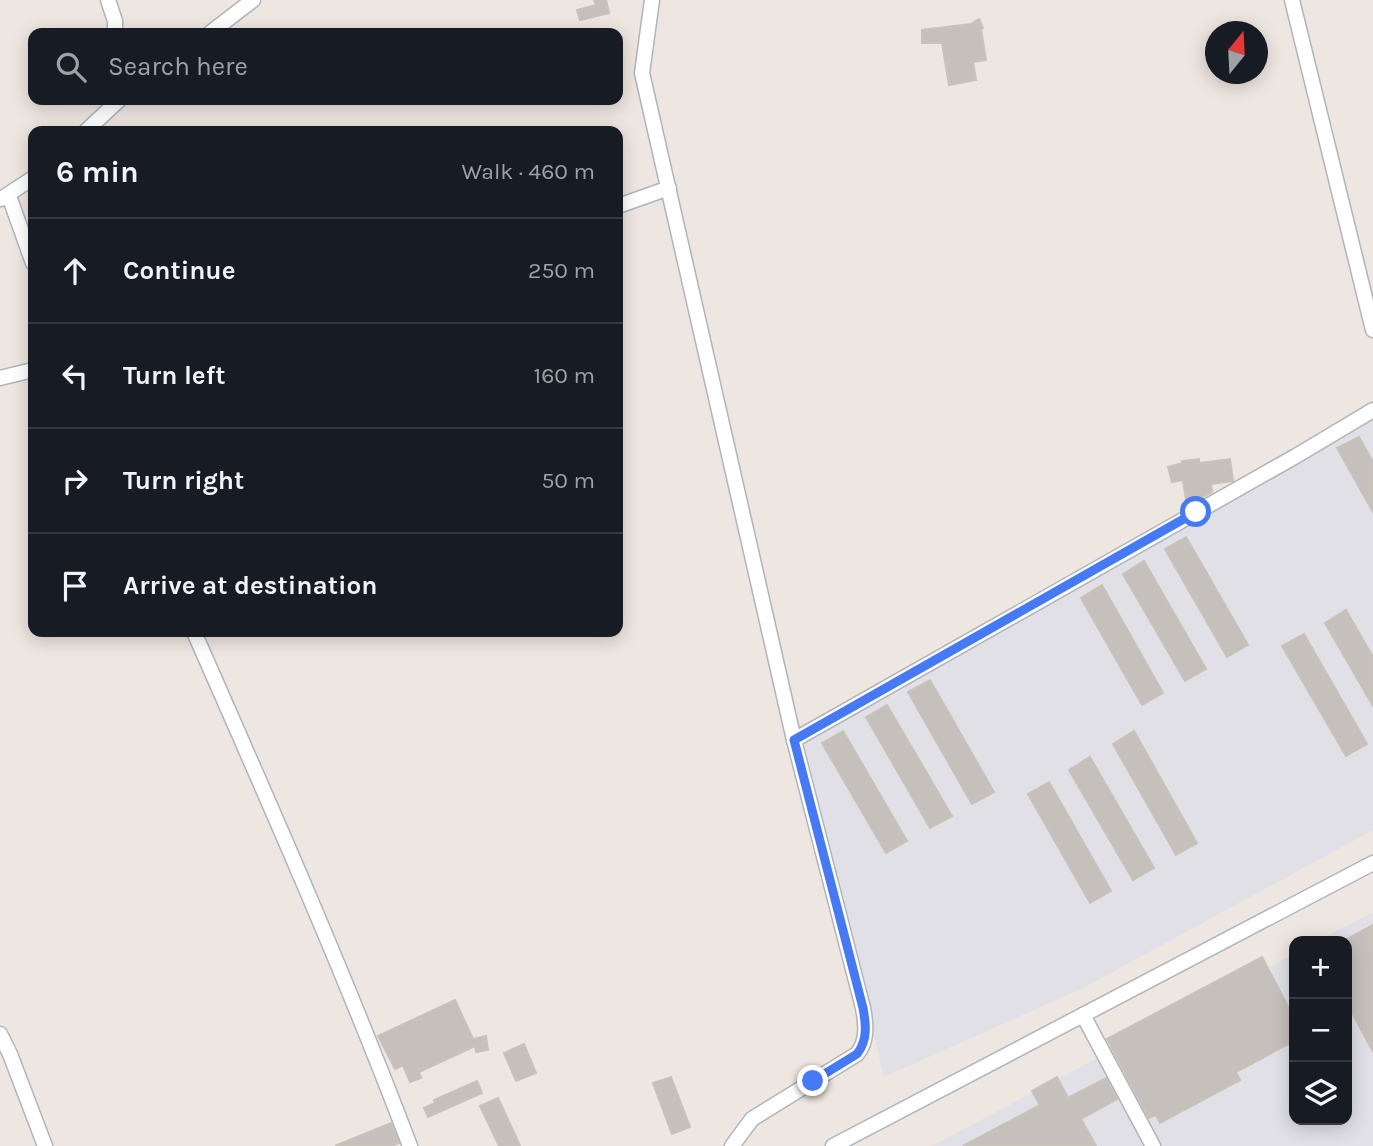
<!DOCTYPE html>
<html lang="en">
<head>
<meta charset="utf-8">
<style>
	body { margin:0; font-family:Karla,sans-serif; background:#242831; color:#f1f3f6 }
	.controls { position:absolute; right:21px; bottom:21px; display:grid; overflow:hidden; border-radius:14px; box-shadow:0 4px 18px #0003 }
	.controls button { width:63px; height:63px; display:grid; place-items:center; padding:0; border:0; border-bottom:2px solid #363941; background:#171b24; color:#f1f3f6; font:35px sans-serif }
	.compass { position:absolute; left:1205px; top:21px; width:63px; height:63px; border-radius:50%; background:#171b24; box-shadow:0 4px 18px #0003; rotate:18deg }
	.stop { position:absolute; width:21px; height:21px; margin:-16px; border:5px solid #467af4; border-radius:50%; background:#fff }
	.stop.end { background:#467af4; border-color:#fff; box-shadow:0 2px 7px #0008 }
	.list { margin:0; padding:0; list-style:none }
	h2 { display:flex; justify-content:space-between; align-items:center; height:91px; margin:0; padding:0 28px; font-size:30px }
	h2 small { font-size:23px; font-weight:400; color:#9ea1a6 }
	.list li { display:grid; grid-template-columns:46px 1fr auto; gap:21px; align-items:center; box-sizing:border-box; height:105px; padding:0 28px; border-top:2px solid #363941 }
	.list b { display:block; font-size:26px; white-space:nowrap }
	.list em { font-size:23px; font-style:normal; color:#9ea1a6 }
	.icon { flex:none; width:38px; height:38px; fill:none; stroke:currentColor; stroke-width:2; stroke-linecap:round; stroke-linejoin:round }
	.map { position:relative; flex:none; width:1373px; height:1146px; overflow:hidden }
	.search { position:absolute; background:#171b24; box-shadow:0 4px 18px #0003; left:28px; top:28px; width:595px; height:77px; display:flex; align-items:center; gap:18px; box-sizing:border-box; padding:0 24px; border-radius:14px; color:#9ea1a6; font-size:26px }
	.panel { position:absolute; background:#171b24; box-shadow:0 4px 18px #0003; left:28px; top:126px; width:595px; height:511px; border-radius:14px }
	.map>svg:first-child { display:block }
</style>
</head>
<body>
<div class="map">
<svg width="1373" height="1146" viewBox="0 0 1373 1146">
	<rect width="100%" height="100%" fill="#eee6e0"/>
	<g fill="#e1e0e7">
		<polygon points="1373,418 1373,830 1085,987 884,1077 803,736"/>
		<polygon points="1373,912 1373,1146 932,1146 1294,954 1294,1120 1347,1120 1347,941 1317,941"/>
	</g>
	<g fill="#c6c0bc" stroke="#c9c2b9" stroke-width="2">
		<polygon points="594,0 606,0 609,13 580,20 577,10 596,5"/>
		<polygon points="979,19 983,28 981,29 986,60 973,62 976,80 949,85 942,43 922,43 922,30 971,24"/>
		<polygon points="1359,437 1373,462 1373,512 1337,448"/>
		<polygon points="1199,459 1199,463 1230,459 1233,481 1211,484 1212,492 1203,497 1186,500 1183,480 1172,482 1168,467 1183,463 1182,461"/>
		<polygon points="1186,537 1248,645 1227,657 1165,549"/>
		<polygon points="1144,561 1206,669 1185,681 1123,574"/>
		<polygon points="1102,585 1163,693 1142,705 1081,598"/>
		<polygon points="1346,610 1373,657 1373,706 1325,623"/>
		<polygon points="1304,634 1367,744 1346,756 1282,646"/>
		<polygon points="930,680 994,792 972,804 908,692"/>
		<polygon points="887,705 952,816 930,828 866,717"/>
		<polygon points="843,731 907,841 886,853 822,743"/>
		<polygon points="1134,731 1197,843 1176,855 1113,744"/>
		<polygon points="1090,757 1154,868 1133,880 1069,770"/>
		<polygon points="1049,782 1111,891 1090,903 1028,794"/>
		<polygon points="1373,925 1373,1052 1347,1003 1347,939"/>
		<polygon points="1262,957 1294,1018 1294,1041 1236,1072 1240,1080 1160,1123 1156,1115 1149,1118 1107,1039"/>
		<polygon points="455,1000 473,1039 486,1036 488,1050 476,1052 475,1046 419,1072 421,1078 410,1082 403,1065 395,1069 378,1036"/>
		<polygon points="524,1044 536,1073 516,1081 504,1053"/>
		<polygon points="671,1077 690,1127 672,1134 653,1083"/>
		<polygon points="1057,1077 1068,1098 1106,1078 1117,1099 1081,1119 1096,1146 963,1146 1040,1105 1032,1091"/>
		<polygon points="477,1081 482,1093 428,1117 424,1108 435,1103 434,1100"/>
		<polygon points="498,1098 517,1139 520,1146 499,1146 480,1106"/>
		<polygon points="391,1123 399,1143 392,1146 335,1146"/>
	</g>
	<g fill="none" stroke-linecap="round" stroke-linejoin="round">
		<defs>
			<g id="minor">
				<polyline points="108,0 115,21 115,33"/>
				<path d="M 652,0 L 642,73 L 794,740 L 863,1008 C 866,1024 868,1041 857,1054 L 752,1119 L 732,1146"/>
				<polyline points="1292,0 1373,330"/>
				<polyline points="210,33 253,0"/>
				<polyline points="86,131 119,100"/>
				<polyline points="9,196 33,263"/>
				<polyline points="1,199 33,178"/>
				<polyline points="618,206 669,188"/>
				<polyline points="0,378 33,370"/>
				<path d="M 194,632 C 269,802 344,972 410,1146"/>
				<polyline points="794,740 1296,456 1373,410"/>
				<polyline points="1083,1015 1153,1146"/>
				<polyline points="0,1034 10,1054 45,1146"/>
				<polyline points="833,1146 1373,863"/>
			</g>
		</defs>
		<use href="#minor" stroke="#b0b4bc" stroke-width="17"/>
		<use href="#minor" stroke="#fff" stroke-width="14"/>
	</g>
	<g fill="none" stroke-linecap="round" stroke-linejoin="round">
		<path stroke="#467af4" stroke-width="9" d="M 813,1081 L 857,1054 C 868,1040 866,1024 863,1008 L 794,740 L 1196,512"/>
	</g>
</svg>
<div class="controls">
<button>+</button>
<button>−</button>
<button><svg class="icon" aria-label="layers" viewBox="0 0 24 24"><path d="M12 4l9 5-9 5-9-5zM3 14l9 5 9-5"/></svg></button>
</div>
<svg class="compass" viewBox="-18 -18 36 36"><path d="M0-13l5 13h-10z" fill="#e53935"/><path d="M0 13l5-13h-10z" fill="#9ea1a6"/></svg>
<div class="stop" style="left:1196px;top:512px"></div>
<div class="stop end" style="left:813px;top:1081px"></div>
<div class="search"><svg class="icon" aria-label="search" viewBox="0 0 24 24"><circle cx="10" cy="10" r="6"/><path d="M15 15l6 6"/></svg>Search here</div>
<section class="panel">
<h2>6 min<small>Walk · 460 m</small></h2>
<ul class="list">
<li><svg class="icon" aria-label="ahead" viewBox="0 0 24 24"><path d="M12 20V5M6 11l6-6 6 6"/></svg><div><b>Continue</b></div><em>250 m</em></li>
<li><svg class="icon" aria-label="left" viewBox="0 0 24 24"><path d="M17 20v-9H6M10 6l-5 5 5 5"/></svg><div><b>Turn left</b></div><em>160 m</em></li>
<li><svg class="icon" aria-label="right" viewBox="0 0 24 24"><path d="M7 20v-9h11M14 6l5 5-5 5"/></svg><div><b>Turn right</b></div><em>50 m</em></li>
<li><svg class="icon" aria-label="arrive" viewBox="0 0 24 24"><path d="M6 21V4h12l-3 4 3 4H6"/></svg><div><b>Arrive at destination</b></div></li>
</ul>
</section>
</div>
</body>
</html>
